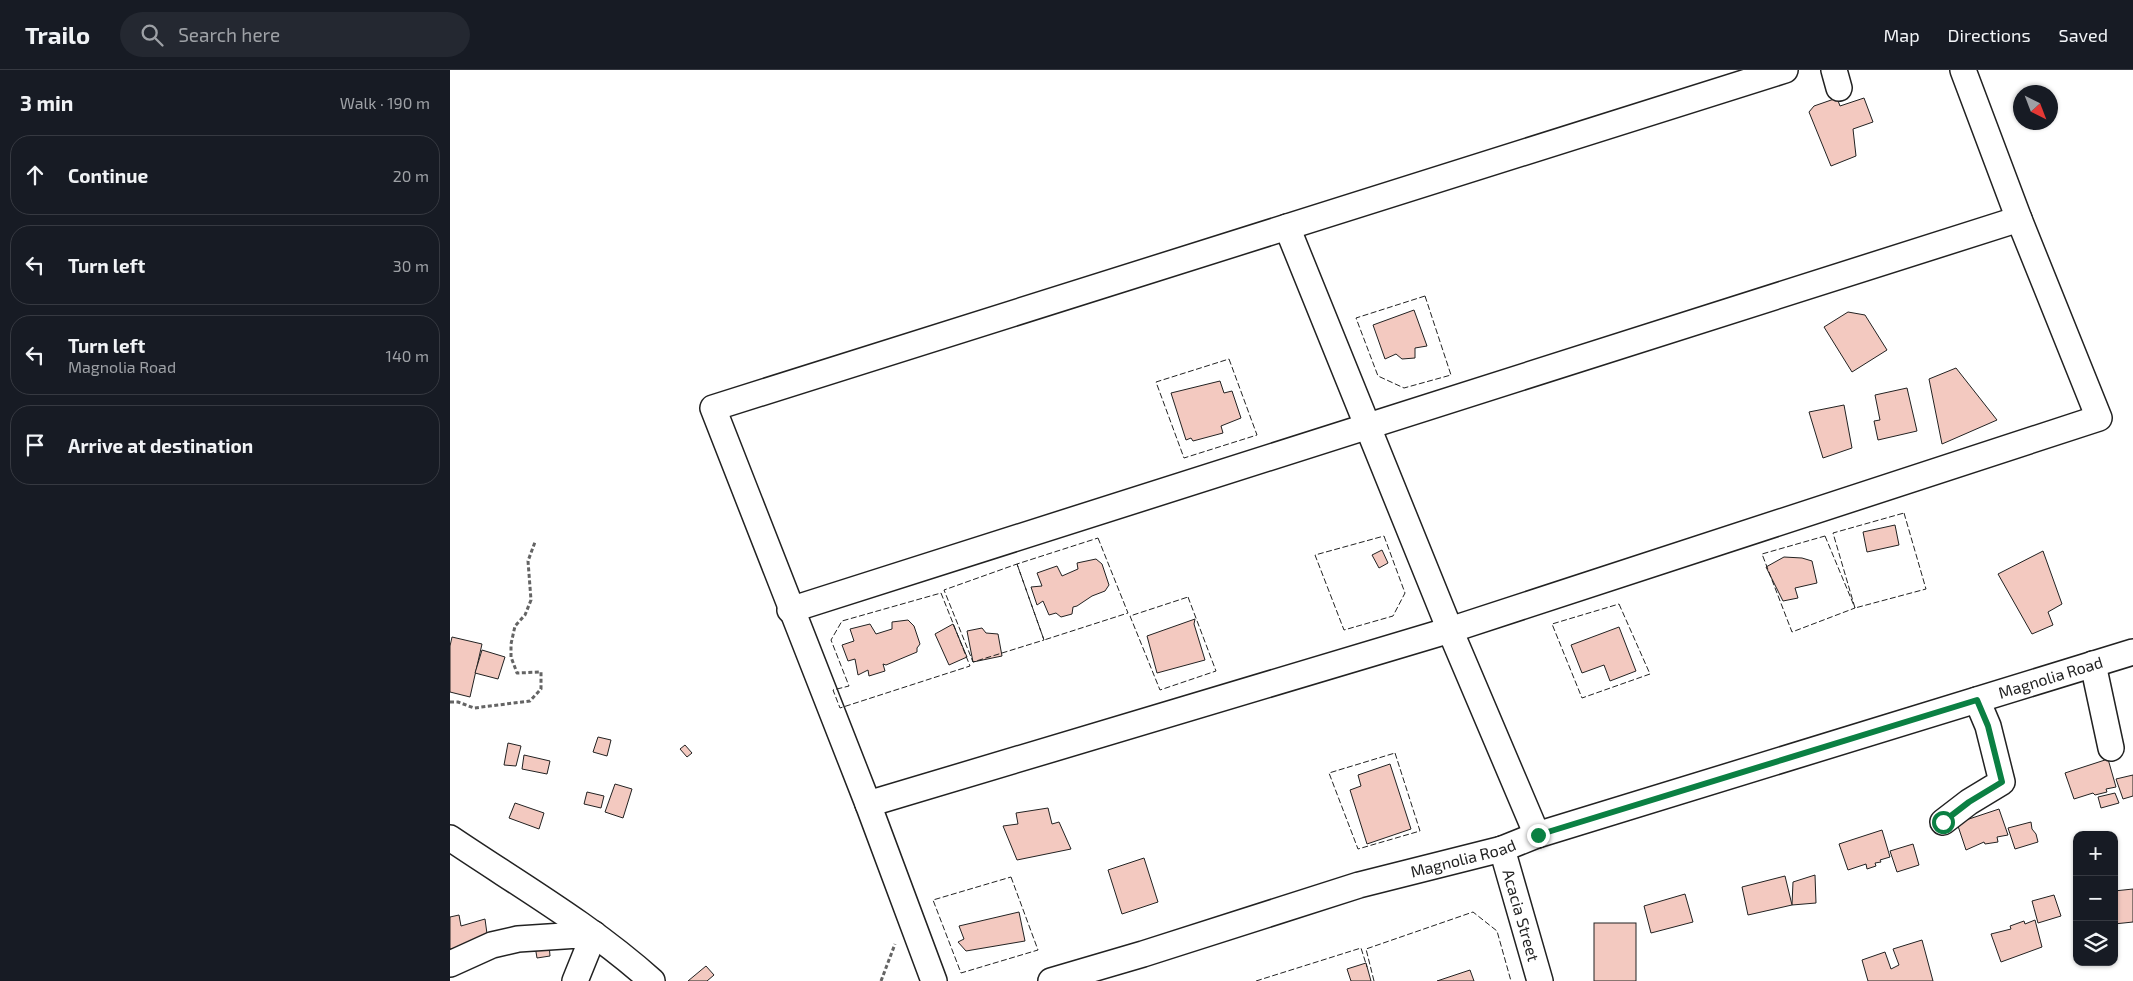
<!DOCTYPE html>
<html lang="en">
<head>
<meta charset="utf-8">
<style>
	body { margin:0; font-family:"Exo 2",sans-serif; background:#242831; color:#f1f3f6 }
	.controls { position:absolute; right:15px; bottom:15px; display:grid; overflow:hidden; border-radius:10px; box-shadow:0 1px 4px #0004 }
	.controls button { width:45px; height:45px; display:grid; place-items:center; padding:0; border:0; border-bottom:1px solid #363941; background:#171b24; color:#f1f3f6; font:25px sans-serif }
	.compass { position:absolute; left:1563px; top:15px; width:45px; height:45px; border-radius:50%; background:#171b24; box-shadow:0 1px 4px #0004; rotate:138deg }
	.stop { position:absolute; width:15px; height:15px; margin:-11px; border:4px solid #0b8043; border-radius:50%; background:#fff }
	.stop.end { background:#0b8043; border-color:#fff; box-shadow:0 1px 5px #0008 }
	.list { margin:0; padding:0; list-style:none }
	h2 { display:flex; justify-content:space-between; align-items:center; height:65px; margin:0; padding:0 20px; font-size:21px }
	h2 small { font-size:16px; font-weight:400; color:#9ea1a6 }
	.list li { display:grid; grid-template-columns:32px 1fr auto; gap:15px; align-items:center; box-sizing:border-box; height:80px; margin:0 10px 10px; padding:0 10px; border:1px solid #363941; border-radius:20px }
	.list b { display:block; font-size:19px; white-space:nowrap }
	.list p { margin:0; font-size:16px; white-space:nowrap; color:#9ea1a6 }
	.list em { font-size:16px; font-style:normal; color:#9ea1a6 }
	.icon { flex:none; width:28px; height:28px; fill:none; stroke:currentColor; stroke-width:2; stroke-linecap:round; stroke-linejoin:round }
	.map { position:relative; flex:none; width:1683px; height:911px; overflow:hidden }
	header { display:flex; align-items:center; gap:30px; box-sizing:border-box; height:70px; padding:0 25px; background:#171b24; border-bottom:1px solid #363941 }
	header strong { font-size:24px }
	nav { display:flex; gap:28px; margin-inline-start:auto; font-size:18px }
	.search { width:350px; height:45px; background:#242831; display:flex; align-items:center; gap:12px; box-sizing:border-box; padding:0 18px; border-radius:28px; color:#9ea1a6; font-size:19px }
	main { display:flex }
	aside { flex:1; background:#171b24 }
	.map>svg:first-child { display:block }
</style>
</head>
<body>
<header>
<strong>Trailo</strong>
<div class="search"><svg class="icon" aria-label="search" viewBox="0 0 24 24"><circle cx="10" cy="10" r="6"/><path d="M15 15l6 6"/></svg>Search here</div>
<nav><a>Map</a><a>Directions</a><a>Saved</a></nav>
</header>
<main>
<aside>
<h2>3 min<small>Walk · 190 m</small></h2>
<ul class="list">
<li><svg class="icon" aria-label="ahead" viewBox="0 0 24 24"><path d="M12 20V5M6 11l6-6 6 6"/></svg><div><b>Continue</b></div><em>20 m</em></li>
<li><svg class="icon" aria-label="left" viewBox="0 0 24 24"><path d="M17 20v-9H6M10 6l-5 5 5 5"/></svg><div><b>Turn left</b></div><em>30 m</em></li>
<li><svg class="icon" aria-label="left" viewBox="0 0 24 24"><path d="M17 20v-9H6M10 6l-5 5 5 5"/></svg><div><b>Turn left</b><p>Magnolia Road</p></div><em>140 m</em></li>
<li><svg class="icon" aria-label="arrive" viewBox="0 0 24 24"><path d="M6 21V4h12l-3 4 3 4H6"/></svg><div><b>Arrive at destination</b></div></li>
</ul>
</aside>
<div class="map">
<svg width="1683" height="911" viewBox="0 0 1683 911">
	<rect width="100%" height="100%" fill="#fff"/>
	<g fill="#f3c9c0" stroke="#222">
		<polygon points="1387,28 1390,36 1414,28 1423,52 1403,59 1406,86 1381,96 1359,42 1364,36"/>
		<polygon points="964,240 977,276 965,278 965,288 952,289 946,284 935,289 923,255"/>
		<polygon points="1398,242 1415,245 1437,280 1402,302 1374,257"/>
		<polygon points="1506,298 1547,350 1492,374 1479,309"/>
		<polygon points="770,311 774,323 782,321 791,348 771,356 773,363 743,371 741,368 736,370 721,323"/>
		<polygon points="1457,318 1467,361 1428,370 1424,351 1430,350 1425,325"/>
		<polygon points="1394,335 1402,378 1373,388 1359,342"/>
		<polygon points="1445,455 1449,475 1417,482 1413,462"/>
		<polygon points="932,480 938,493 929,498 922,485"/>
		<polygon points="1593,481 1612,534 1598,542 1603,555 1582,564 1548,504"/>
		<polygon points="1334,487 1352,488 1362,491 1367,513 1345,518 1348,528 1333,531 1316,497"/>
		<polygon points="646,489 652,494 659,515 655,521 642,526 627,536 623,537 622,544 611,547 606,543 599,545 593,531 587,535 581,517 592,516 587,503 607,496 612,506 628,499 627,493"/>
		<polygon points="745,549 744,554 755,590 707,603 697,566"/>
		<polygon points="458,550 464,556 470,574 467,578 467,582 436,595 433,594 435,601 419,606 418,600 408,605 405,589 398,591 392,575 404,571 400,559 420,554 426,564 442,559 442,552"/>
		<polygon points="503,554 517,587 499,595 485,564"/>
		<polygon points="1169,557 1186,601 1160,611 1154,595 1132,603 1121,575"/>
		<polygon points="532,558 536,563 548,564 552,586 523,592 517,561"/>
		<polygon points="2,567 32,574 20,627 0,622 0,576"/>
		<polygon points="32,580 55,587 48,609 25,603"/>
		<polygon points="148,667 161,670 157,686 143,682"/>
		<polygon points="58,673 71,676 66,696 54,695"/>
		<polygon points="235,675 242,683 237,687 230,679"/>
		<polygon points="74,685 100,691 97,704 72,699"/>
		<polygon points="1658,689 1666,717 1656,719 1657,722 1645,725 1643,723 1624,729 1615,703"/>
		<polygon points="940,694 961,759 917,774 900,720 911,716 908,705"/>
		<polygon points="1683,705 1683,726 1673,729 1666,709"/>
		<polygon points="165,714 182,719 173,748 155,742"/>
		<polygon points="137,722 154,726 151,738 134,734"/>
		<polygon points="1665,723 1669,733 1651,738 1648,727"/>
		<polygon points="65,733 94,743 89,759 59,748"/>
		<polygon points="598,738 602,754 609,752 621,779 567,790 553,756 568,754 566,743"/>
		<polygon points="1549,739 1558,765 1547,767 1548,772 1535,774 1534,772 1516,780 1507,753"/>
		<polygon points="1581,752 1582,759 1586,764 1588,772 1565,779 1558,758"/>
		<polygon points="1432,760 1440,787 1430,790 1431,792 1425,793 1426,796 1417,799 1416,794 1398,800 1389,774"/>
		<polygon points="1463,774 1469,795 1447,802 1440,781"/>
		<polygon points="694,788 708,832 672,844 658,800"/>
		<polygon points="1365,805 1366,833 1342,835 1343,812"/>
		<polygon points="1335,806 1342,835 1298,845 1292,817"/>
		<polygon points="1683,819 1683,852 1664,854 1664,821"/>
		<polygon points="1235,824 1243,852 1201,863 1194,836"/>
		<polygon points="1604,825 1611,846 1588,853 1582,831"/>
		<polygon points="569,842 575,871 516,881 508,872 514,869 509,856"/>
		<polygon points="9,845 11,856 35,849 38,871 0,879 0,847"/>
		<polygon points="1585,850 1592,877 1551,892 1541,864 1561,859 1560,856 1574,851 1575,854"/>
		<rect x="1144" y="853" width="42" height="58"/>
		<polygon points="1472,870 1483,911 1418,911 1412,890 1435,882 1441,899 1449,895 1443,879"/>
		<polygon points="99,874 100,886 87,888 85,876"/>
		<polygon points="916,893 921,911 901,911 897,899"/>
		<polygon points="256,896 264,905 257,911 238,911"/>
		<polygon points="1020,900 1024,911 987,911"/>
	</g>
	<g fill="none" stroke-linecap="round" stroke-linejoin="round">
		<defs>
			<g id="minor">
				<polyline points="1384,0 1389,18"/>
				<polyline points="837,157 1000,560 1087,765"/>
				<polyline points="340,540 1569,149"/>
				<polyline points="1643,594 1661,678"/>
				<polyline points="418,734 1000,560 1649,348 1569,149 1513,0"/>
				<polyline points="1493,752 1519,732 1552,712 1538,656 1527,630"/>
				<path d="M 0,768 C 68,814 141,856 202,911"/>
				<path id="s1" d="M 1052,779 L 1090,911"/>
				<polyline points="0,894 42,875 68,869 144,864 125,911"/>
				<polyline points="484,911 418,734 263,338 1335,0"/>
				<path id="s2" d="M 601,911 L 693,884 L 909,815 L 1052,779 L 1087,765 L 1683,582"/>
			</g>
		</defs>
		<use href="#minor" stroke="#222" stroke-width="28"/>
		<g stroke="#646464" stroke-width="3" stroke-dasharray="4 2.5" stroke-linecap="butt">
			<polyline points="0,632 8,632 24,638 80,631 91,619 91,602 67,603 61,587 61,574 65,556 75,545 81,530 78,491 85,472"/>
			<polyline points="431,911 445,874"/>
		</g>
		<use href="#minor" stroke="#fff" stroke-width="25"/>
		<g stroke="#222" stroke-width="1" stroke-dasharray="6 2.5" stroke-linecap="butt">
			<polygon points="975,226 1001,305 954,318 928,306 906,248"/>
			<polygon points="779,289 807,365 734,388 706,312"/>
			<polygon points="1454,443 1476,519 1405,538 1383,463"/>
			<polygon points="934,466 955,523 943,546 894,560 865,485"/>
			<polygon points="1375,466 1405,538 1342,562 1312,484"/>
			<polygon points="648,468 678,543 594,570 567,494"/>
			<polygon points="567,494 594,570 523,592 494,520"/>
			<polygon points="491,523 520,596 390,638 383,620 399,616 381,570 392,551"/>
			<polygon points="738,527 766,601 710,620 680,546"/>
			<polygon points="1169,534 1200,604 1132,628 1102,554"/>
			<polygon points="945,683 970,761 908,779 879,703"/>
			<polygon points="561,807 588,880 511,903 483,830"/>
			<polyline points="806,911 911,878 917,897"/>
			<polyline points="924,911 916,879 1023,842 1047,861 1061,911"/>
		</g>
	</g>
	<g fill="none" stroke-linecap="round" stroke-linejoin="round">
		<polyline stroke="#0b8043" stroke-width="6" points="1088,765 1527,630 1538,656 1552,712 1519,732 1493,752"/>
	</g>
	<g text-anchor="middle" stroke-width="4" stroke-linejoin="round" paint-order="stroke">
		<g font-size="16" fill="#222" stroke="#fff">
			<text dy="6" stroke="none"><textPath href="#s2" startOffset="1045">Magnolia Road</textPath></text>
			<text dy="6" stroke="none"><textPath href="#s2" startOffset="430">Magnolia Road</textPath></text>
			<text dy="6" stroke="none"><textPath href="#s1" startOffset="69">Acacia Street</textPath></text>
		</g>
	</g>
</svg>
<div class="controls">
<button>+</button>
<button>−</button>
<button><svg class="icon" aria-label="layers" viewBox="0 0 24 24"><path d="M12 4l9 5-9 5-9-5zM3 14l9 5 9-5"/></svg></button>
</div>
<svg class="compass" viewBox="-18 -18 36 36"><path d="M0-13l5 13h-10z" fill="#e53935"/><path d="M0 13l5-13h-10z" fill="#9ea1a6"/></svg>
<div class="stop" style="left:1493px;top:752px"></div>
<div class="stop end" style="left:1088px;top:765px"></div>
</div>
</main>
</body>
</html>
